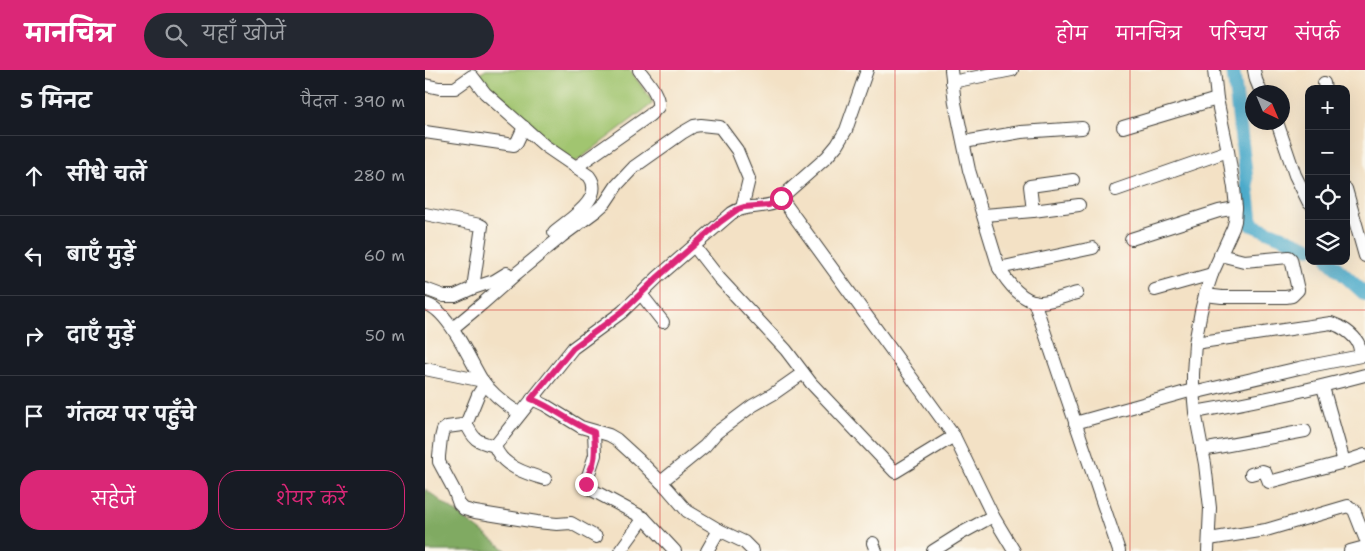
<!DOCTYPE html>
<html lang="hi">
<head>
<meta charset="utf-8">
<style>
	body { margin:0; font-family:"Shantell Sans","Playpen Sans Deva",sans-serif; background:#242831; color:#f1f3f6 }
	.controls { position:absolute; right:15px; top:15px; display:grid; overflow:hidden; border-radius:10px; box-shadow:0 5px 20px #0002 }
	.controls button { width:45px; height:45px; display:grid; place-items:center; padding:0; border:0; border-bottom:1px solid #363941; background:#171b24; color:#f1f3f6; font:25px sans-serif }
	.compass { position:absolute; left:820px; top:15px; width:45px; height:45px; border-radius:50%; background:#171b24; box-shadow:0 5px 20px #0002; rotate:136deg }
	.stop { position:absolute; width:15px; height:15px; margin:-11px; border:4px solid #db2777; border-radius:50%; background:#fff }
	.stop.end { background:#db2777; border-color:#fff; box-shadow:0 1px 5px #0008 }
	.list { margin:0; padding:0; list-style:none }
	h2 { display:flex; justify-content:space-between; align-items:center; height:65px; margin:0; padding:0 20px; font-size:21px }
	h2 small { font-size:16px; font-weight:400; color:#9ea1a6 }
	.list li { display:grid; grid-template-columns:32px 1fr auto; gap:15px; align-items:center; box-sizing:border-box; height:80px; padding:0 20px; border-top:1px solid #363941 }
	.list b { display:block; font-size:19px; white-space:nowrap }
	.list em { font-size:16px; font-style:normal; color:#9ea1a6 }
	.actions { display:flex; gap:10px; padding:15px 20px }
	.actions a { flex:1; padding:11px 0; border:1px solid #db2777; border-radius:20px; text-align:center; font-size:18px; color:#db2777 }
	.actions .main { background:#db2777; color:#fff }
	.icon { flex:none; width:28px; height:28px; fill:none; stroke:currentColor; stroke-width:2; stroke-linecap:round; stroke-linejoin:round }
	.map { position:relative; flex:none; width:940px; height:481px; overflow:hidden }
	header { display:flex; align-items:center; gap:30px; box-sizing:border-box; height:70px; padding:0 25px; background:#db2777; color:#fff }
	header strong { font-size:24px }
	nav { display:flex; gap:28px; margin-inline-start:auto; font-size:18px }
	.search { width:350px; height:45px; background:#242831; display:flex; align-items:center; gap:12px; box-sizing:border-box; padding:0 18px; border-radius:28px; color:#9ea1a6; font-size:19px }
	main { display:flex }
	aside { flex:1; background:#171b24 }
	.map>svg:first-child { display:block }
</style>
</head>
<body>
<header>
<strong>मानचित्र</strong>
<div class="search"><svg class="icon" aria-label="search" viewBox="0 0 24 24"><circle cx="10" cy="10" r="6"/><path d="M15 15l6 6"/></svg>यहाँ खोजें</div>
<nav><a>होम</a><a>मानचित्र</a><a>परिचय</a><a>संपर्क</a></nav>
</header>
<main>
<aside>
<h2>5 मिनट<small>पैदल · 390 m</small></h2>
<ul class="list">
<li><svg class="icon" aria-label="ahead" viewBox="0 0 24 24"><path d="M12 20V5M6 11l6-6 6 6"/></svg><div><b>सीधे चलें</b></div><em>280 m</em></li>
<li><svg class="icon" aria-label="left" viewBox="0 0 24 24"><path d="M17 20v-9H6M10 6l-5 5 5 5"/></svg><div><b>बाएँ मुड़ें</b></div><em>60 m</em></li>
<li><svg class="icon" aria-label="right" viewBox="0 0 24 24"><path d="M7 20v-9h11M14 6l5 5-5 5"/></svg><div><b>दाएँ मुड़ें</b></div><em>50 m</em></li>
<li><svg class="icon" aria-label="arrive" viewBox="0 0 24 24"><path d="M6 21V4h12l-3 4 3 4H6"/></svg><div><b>गंतव्य पर पहुँचे</b></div></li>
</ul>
<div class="actions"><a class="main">सहेजें</a><a>शेयर करें</a></div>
</aside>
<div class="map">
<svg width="940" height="481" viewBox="0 0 940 481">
	<rect width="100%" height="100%" fill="#fbf7ec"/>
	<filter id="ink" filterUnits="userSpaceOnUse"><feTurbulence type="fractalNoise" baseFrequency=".02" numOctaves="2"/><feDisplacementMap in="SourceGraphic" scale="10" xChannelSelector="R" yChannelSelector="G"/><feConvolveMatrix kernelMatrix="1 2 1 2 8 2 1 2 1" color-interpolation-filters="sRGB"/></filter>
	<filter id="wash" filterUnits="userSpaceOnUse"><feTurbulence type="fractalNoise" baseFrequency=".0096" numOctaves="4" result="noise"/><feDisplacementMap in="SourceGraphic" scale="20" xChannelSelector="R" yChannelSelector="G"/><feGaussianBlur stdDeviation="1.12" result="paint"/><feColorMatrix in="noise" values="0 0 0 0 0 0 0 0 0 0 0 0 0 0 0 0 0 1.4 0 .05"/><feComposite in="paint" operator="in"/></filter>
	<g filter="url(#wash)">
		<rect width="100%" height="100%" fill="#f3e1c5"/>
		<polygon fill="#a1c56f" stroke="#5e7046" points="61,0 205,0 227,31 227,34 152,91 148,92 59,16 53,5"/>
		<polygon fill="#80aa62" stroke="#4e633f" points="0,419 81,480 82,481 0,481"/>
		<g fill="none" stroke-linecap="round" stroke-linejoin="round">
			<g stroke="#4caaca" stroke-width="14">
				<polyline points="808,0 827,155 884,178"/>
				<polyline points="904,191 940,224"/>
			</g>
		</g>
	</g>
	<g filter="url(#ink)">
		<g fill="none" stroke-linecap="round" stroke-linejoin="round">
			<defs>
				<g id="minor">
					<path d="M 526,0 L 530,33 L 544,100 L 574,198 C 582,212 598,233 616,232 C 628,231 640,226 652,223"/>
					<polyline points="829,0 831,10 836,22"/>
					<polyline points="527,12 587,0"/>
					<polyline points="899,13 900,19"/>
					<path d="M 0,15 L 14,18 L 30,18 L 47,6 L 60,23 L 120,76 L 164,106 C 181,128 144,149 129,162"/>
					<polyline points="852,52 870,105 884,133"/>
					<polyline points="698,57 792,29"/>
					<polyline points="0,62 89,75 92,72 99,57"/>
					<polyline points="539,72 596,62 657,58"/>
					<path d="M 151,97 L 225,45 L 233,37 C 235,24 221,10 214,0"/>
					<polyline points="921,119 940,186"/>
					<polyline points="691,120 803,81"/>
					<polyline points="356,128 529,366 568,446 589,481"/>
					<polyline points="608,141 605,116 648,110"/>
					<polyline points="0,144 55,155 57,156 48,218"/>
					<polyline points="559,145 608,141 654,135"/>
					<polyline points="706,169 794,141 811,138"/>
					<polyline points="269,176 294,208 361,280 386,313 470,402 529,366"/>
					<polyline points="574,198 668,178"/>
					<polyline points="0,219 19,226 30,226 48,218 69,211 82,203"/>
					<polyline points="730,220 787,204"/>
					<polyline points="216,224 238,252"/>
					<polyline points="780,225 797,227 861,227 867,226 873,220 866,189 864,187 819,191 795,185"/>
					<polyline points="609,231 694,481"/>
					<path d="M 0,234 C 23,238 45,291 57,310 C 67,324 81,335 95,344"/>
					<polyline points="28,258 57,234 92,203 137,166 171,141 180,133 192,115 209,97 257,63 269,56 276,55 295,57 312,80 324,109 317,138"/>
					<polyline points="0,299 58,311"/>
					<polyline points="60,314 53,325 42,352 37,355 22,357 18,360 16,368 14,386 14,392 29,420 34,434 39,439 50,442 112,452 132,454 146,453 171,467"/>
					<polyline points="898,317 919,392 940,385"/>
					<path d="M 768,323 L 874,298 L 936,286 C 935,282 935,277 933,273 C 928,264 916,256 906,253 L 770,273"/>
					<polyline points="107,329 120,335 156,357 184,365 191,369 214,390 243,419 262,441 294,460 319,472 328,481"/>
					<path d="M 770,342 C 827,332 884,320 940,305"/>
					<path d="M 41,353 C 49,371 52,371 70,376"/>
					<polyline points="650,353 768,320"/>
					<polyline points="169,362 170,385 161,412 162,416 167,420 219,448 250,481"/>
					<polyline points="777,380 880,361"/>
					<polyline points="826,404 837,401 840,402 844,412 919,392"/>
					<path d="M 120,409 C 102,404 76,396 70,376 L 148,278 L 197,242 L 233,207 L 307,143 C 321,134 335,139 350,133 L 402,87 L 412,75 L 421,60 L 442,0"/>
					<polyline points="236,412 280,376 291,363 327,336 348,324 378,303"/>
					<polyline points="784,469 841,460 923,436 929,440 940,468"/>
					<polyline points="448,473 451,481"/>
					<polyline points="195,481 219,448"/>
					<polyline points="282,481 294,460"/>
					<polyline points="508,481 535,464 568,446"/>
					<polyline points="783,481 785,438 780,394 770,342 768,320 768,304 770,273 776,241 780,225 787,204 808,158 810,151 811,138 809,118 803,81 792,29 789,0"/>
					<polyline points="925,481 940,477"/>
				</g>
			</defs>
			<use href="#minor" stroke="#3c3a35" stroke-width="14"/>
			<use href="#minor" stroke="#fff" stroke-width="12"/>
		</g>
	</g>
	<g fill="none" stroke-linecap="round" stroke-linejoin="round" filter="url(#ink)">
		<path stroke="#db2777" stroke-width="6" d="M 161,414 C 161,407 165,401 168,394 C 171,384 170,373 169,362 C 146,354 129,337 106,329 L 148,278 L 197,242 L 233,207 L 295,152 L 313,139 L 319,137 L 344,135 L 356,128"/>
	</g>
	<path fill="none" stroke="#d62828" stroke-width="1" stroke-opacity="0.55" d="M 235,0 L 235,481M 470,0 L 470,481M 705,0 L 705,481M 0,240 L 940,240"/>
</svg>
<div class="controls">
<button>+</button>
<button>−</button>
<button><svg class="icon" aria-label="locate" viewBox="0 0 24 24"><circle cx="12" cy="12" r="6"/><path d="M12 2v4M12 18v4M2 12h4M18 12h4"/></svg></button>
<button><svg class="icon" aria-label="layers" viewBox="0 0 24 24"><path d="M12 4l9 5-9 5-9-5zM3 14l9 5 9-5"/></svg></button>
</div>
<svg class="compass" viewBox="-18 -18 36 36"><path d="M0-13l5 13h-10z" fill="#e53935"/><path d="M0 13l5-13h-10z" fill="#9ea1a6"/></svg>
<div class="stop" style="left:356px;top:128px"></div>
<div class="stop end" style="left:161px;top:414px"></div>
</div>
</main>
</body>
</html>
